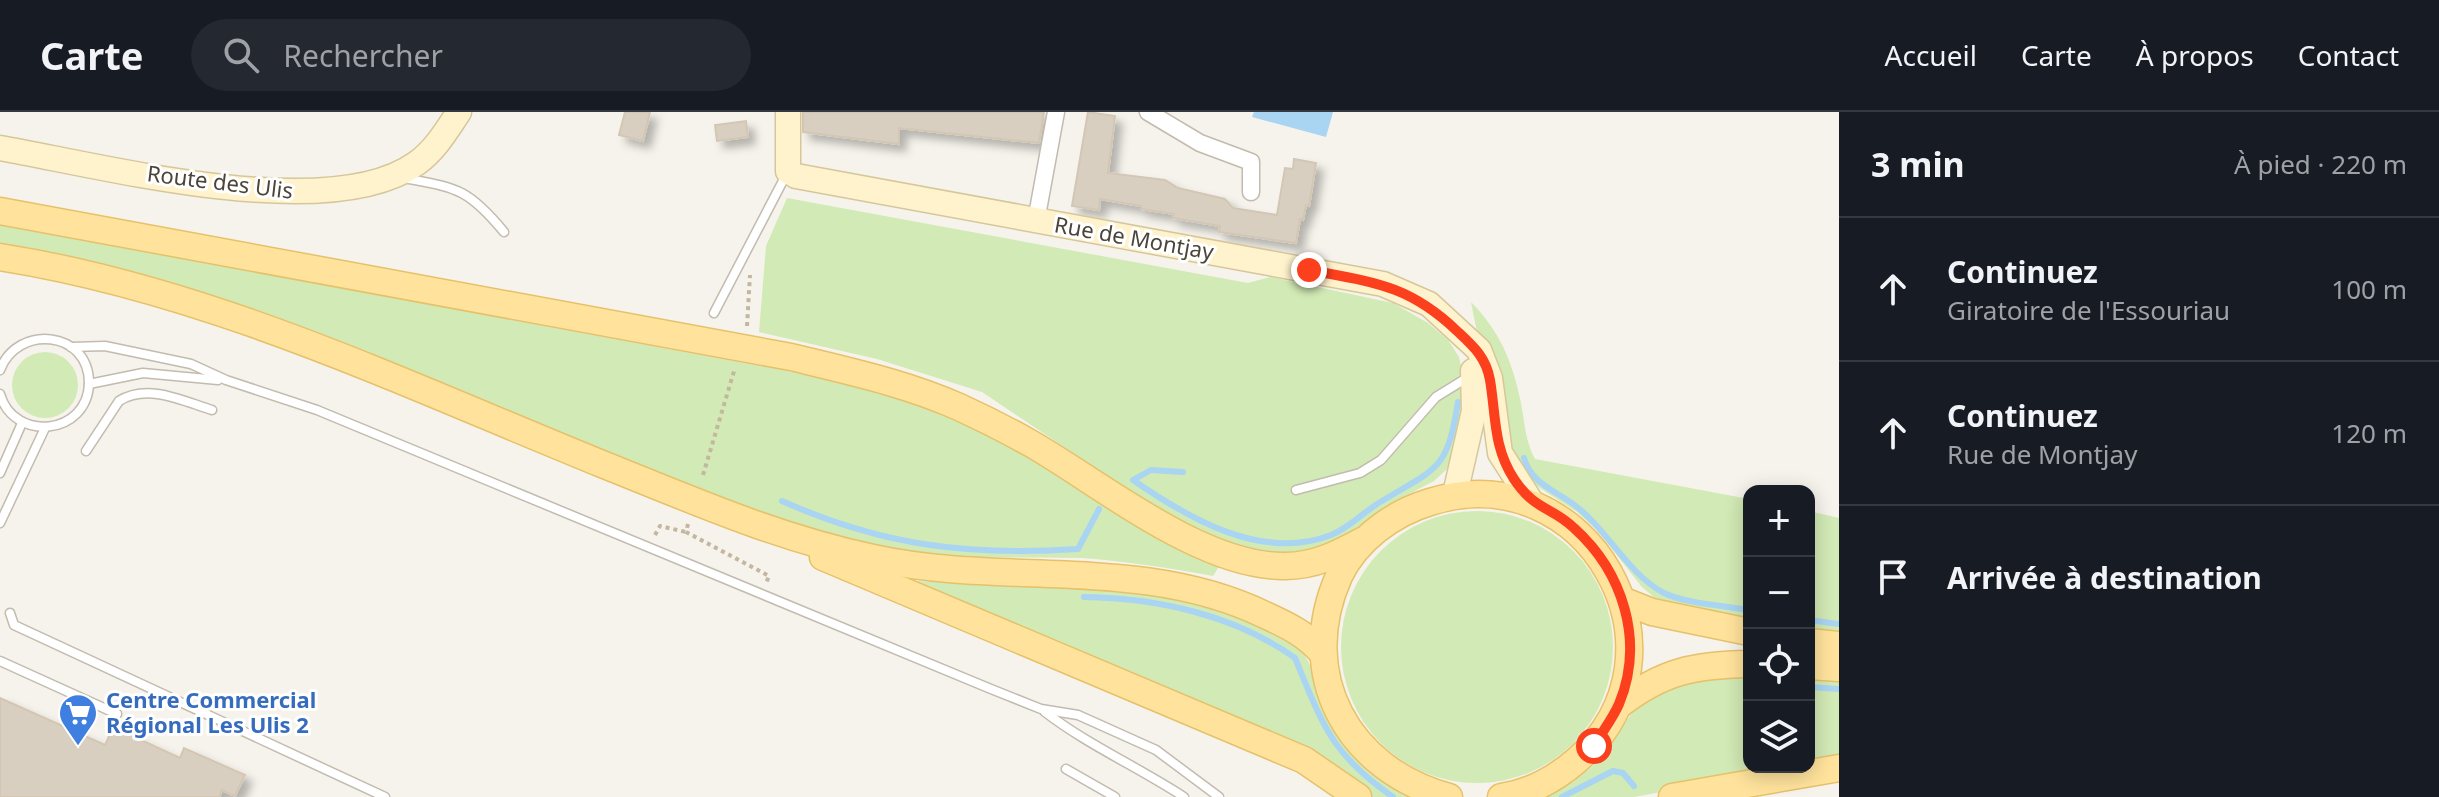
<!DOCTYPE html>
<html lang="fr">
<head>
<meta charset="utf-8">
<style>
	body { margin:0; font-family:"Noto Sans",sans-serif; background:#242831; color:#f1f3f6 }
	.controls { position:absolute; right:24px; bottom:24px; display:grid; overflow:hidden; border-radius:16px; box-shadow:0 4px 20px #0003 }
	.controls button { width:72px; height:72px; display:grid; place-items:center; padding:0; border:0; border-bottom:2px solid #363941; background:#171b24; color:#f1f3f6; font:40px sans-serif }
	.stop { position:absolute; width:24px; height:24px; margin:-18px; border:6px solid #fc3f1d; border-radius:50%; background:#fff }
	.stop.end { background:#fc3f1d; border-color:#fff; box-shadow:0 2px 8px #0008 }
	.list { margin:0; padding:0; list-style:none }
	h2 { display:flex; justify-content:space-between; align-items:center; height:104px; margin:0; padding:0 32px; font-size:34px }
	h2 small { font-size:26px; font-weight:400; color:#9ea1a6 }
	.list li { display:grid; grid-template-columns:52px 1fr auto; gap:24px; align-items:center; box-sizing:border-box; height:144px; padding:0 32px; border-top:2px solid #363941 }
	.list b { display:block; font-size:30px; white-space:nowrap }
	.list p { margin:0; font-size:26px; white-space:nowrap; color:#9ea1a6 }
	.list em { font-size:26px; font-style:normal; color:#9ea1a6 }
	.icon { flex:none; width:44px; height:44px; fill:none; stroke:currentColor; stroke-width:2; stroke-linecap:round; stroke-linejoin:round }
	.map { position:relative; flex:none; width:1839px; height:685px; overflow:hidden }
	header { display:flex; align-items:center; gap:48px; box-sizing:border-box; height:112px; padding:0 40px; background:#171b24; border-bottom:2px solid #363941 }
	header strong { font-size:38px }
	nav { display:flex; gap:44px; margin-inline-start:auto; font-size:28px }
	.search { width:560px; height:72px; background:#242831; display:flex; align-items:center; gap:20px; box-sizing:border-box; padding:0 28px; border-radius:44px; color:#9ea1a6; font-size:30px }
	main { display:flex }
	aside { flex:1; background:#171b24 }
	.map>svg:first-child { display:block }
</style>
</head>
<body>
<header>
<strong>Carte</strong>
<div class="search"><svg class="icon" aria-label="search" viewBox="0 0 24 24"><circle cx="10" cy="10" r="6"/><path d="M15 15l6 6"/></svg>Rechercher</div>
<nav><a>Accueil</a><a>Carte</a><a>À propos</a><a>Contact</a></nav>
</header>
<main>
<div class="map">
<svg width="1839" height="685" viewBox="0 0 1839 685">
	<defs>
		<filter id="shadow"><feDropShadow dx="7" dy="7" stdDeviation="4" flood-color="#0004"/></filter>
	</defs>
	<rect width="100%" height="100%" fill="#f6f3ec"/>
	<g fill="#d2eab5">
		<polygon points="787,86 1248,171 1270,165 1393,191 1428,211 1448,228 1459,245 1465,273 1457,339 1446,358 1434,369 1386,394 1339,429 1309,440 1273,441 1241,435 1197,418 1149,392 982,280 877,247 759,220 766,134"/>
		<path d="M 0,113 L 825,266 L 904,288 L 980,319 L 1220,453 L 1213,464 C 1169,456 1125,449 1081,446 C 1025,444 971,448 915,442 C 864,436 810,418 761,402 C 697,382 635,350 573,325 C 388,248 199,166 0,132 Z"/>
		<path d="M 1471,190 C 1501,221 1512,249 1521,291 C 1525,312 1525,328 1535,347 L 1749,387 L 1749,508 L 1655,486 L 1642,475 L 1596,417 L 1577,400 L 1529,369 L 1510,344 L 1493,250 L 1477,220 Z"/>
		<circle cx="45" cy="273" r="33"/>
		<polygon points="1809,399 1839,406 1839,522 1809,518"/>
		<circle cx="1477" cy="535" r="136"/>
		<path d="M 918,469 C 1028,477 1138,463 1242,507 C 1260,514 1281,521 1296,534 C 1314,549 1313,568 1320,588 C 1337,633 1367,660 1407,685 L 1373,685 L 1363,675 L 919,477 Z"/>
		<polygon points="1749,561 1749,655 1800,655 1634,685 1545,685 1574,669 1593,654 1640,590 1683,565"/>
		<polygon points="1809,562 1839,564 1839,648 1809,653"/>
	</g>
	<polygon fill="#a9d4f2" points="1254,0 1333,0 1326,25 1252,5"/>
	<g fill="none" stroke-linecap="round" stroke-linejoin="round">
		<g stroke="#a9d4f2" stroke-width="6">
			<path d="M 1524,346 C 1531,372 1557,379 1577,395 C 1608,419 1629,463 1664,481 C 1684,491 1726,494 1749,498"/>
			<path d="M 1183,360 L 1151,358 L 1133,368 C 1188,406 1262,450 1331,423 C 1351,415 1364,399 1382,389 C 1438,355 1447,359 1458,290"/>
			<path d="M 782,389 C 883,434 968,444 1078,437 L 1099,397"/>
			<path d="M 1084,485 C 1157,486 1235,503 1295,546 C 1323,613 1331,642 1393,685"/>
			<polyline points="1809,508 1839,512"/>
			<polyline points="1809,575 1839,577"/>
			<polyline points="1562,685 1613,659 1623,661 1634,674"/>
		</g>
	</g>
	<g fill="#d8cfc1" stroke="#d3c7b4" stroke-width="2" filter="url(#shadow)">
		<polygon points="625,0 650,0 643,29 619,23"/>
		<polygon points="803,0 1044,0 1039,31 899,16 899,32 803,20"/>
		<polygon points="1088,0 1115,4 1108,61 1165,68 1178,76 1225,87 1233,96 1277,103 1285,56 1293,57 1294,47 1316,51 1309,94 1306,93 1303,108 1300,107 1296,131 1219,120 1220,114 1173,106 1174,102 1141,97 1141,94 1100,87 1099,98 1072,94"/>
		<polygon points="746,9 748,25 717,29 715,13"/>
		<polygon points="0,586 105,633 113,615 180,646 184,636 245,663 235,684 222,678 219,685 0,685"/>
	</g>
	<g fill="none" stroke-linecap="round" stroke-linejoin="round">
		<defs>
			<g id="lane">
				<path d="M 399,65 C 455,76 466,74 504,120"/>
				<polyline points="714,201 786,63"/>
				<polyline points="71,235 105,234 191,252 226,268 317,298 991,577 1041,597 1078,603 1156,638 1219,685"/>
				<path d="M 0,258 C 17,212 89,218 89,271 C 88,323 14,331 0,282"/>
				<polyline points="89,272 143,261 218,268"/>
				<path d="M 86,339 L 119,289 C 148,271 183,289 212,298"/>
				<polyline points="0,361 22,311"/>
				<polyline points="1296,378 1360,361 1381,348 1436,285 1470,264"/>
				<polyline points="0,411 45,316"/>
				<polyline points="10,501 14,513 385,685"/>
				<polyline points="0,549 117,602"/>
				<path d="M 1045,600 C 1088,633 1138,655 1184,685"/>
				<polyline points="1066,657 1115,685"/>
			</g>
			<g id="street">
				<polyline points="1148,0 1200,31 1251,50 1251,80"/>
				<polyline points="1036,109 1056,0"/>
			</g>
			<g id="secondary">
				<polyline points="788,0 788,59 796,64 1383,172 1429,192 1479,238 1490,266 1500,341 1532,391"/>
				<path d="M 0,36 C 103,54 330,114 417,51 C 436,37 446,19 459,0"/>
				<polyline points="1455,382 1474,299 1473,259"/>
			</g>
			<g id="primary">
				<path d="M 0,99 L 791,245 C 848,259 905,271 959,295 C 983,306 1007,318 1030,331 C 1100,371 1201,455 1285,454 C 1315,454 1338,442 1364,428"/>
				<path d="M 0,145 C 210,178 407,273 602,352 C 692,388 778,426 873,446 C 1004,475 1141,443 1265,503 C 1287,513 1308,523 1323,542"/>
				<polyline points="823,445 1304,648 1358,685"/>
				<polyline points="1624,489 1652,500 1749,520"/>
				<polyline points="1809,530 1839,533"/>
				<polyline points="1809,554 1839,556"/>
				<path d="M 1619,593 C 1663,559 1694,553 1749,552"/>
				<path d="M 1449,685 C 1348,658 1295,563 1339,464 C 1356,428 1393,401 1430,390 C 1587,340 1701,541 1576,649 C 1555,667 1529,681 1501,685"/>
				<polyline points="1672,685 1839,656"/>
			</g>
		</defs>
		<use href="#lane" stroke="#c2bbae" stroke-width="11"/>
		<use href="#street" stroke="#c2bbae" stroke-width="19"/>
		<use href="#secondary" stroke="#d6c79b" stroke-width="27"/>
		<use href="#primary" stroke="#e6c16a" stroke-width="29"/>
		<g stroke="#c4b79f" stroke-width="4" stroke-dasharray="4 4" stroke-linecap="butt">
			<polyline points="747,214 750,163"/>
			<polyline points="703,363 735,256"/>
			<polyline points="688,412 686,420 769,464 766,471"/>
			<polyline points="655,423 660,414 686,420"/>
		</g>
		<use href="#lane" stroke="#fff" stroke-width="8"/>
		<use href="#street" stroke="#fff" stroke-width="16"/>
		<use href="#secondary" stroke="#fff3cd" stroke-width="24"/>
		<use href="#primary" stroke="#ffe39c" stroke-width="26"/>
	</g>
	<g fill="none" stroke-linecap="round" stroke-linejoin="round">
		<path stroke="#fc3f1d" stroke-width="10" d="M 1309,158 C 1373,170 1409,173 1457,219 C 1473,234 1486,245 1490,268 C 1496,303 1493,335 1514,367 C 1535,399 1551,394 1574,416 C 1623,460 1645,529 1619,592 C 1613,606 1602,620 1594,634"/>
	</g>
	<defs>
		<symbol id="supermarket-pin" viewBox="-11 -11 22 30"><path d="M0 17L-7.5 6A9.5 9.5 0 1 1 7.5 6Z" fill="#3f7fe0" stroke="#fff"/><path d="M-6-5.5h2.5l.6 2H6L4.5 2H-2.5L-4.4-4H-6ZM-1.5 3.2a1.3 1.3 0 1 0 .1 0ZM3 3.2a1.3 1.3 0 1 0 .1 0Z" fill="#fff"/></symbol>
	</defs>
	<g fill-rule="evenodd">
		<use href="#supermarket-pin" x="56" y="579" width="44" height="60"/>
	</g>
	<g text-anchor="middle" stroke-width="6" stroke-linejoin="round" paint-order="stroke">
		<g font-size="22" fill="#4b4439" stroke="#fff">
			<text transform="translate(220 70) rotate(7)" y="8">Route des Ulis</text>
			<text transform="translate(1134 126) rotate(10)" y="8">Rue de Montjay</text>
		</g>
		<g font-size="22" font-weight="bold" fill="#366cbe" stroke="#fff" text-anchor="start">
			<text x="106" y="596">Centre Commercial<tspan x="106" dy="25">Régional Les Ulis 2</tspan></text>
		</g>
	</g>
</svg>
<div class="controls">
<button>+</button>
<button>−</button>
<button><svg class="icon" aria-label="locate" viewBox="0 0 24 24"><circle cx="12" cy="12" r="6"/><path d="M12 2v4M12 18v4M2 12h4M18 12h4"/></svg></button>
<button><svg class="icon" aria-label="layers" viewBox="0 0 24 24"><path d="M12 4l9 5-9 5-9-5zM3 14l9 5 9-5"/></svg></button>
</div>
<div class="stop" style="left:1594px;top:634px"></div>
<div class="stop end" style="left:1309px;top:158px"></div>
</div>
<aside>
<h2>3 min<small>À pied · 220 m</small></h2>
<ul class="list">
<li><svg class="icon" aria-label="ahead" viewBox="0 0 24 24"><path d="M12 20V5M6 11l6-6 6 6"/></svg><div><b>Continuez</b><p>Giratoire de l'Essouriau</p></div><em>100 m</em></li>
<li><svg class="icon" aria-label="ahead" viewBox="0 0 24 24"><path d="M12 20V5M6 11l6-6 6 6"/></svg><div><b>Continuez</b><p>Rue de Montjay</p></div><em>120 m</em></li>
<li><svg class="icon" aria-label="arrive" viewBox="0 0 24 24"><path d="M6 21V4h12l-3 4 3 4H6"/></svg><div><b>Arrivée à destination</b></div></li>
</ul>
</aside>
</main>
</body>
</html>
